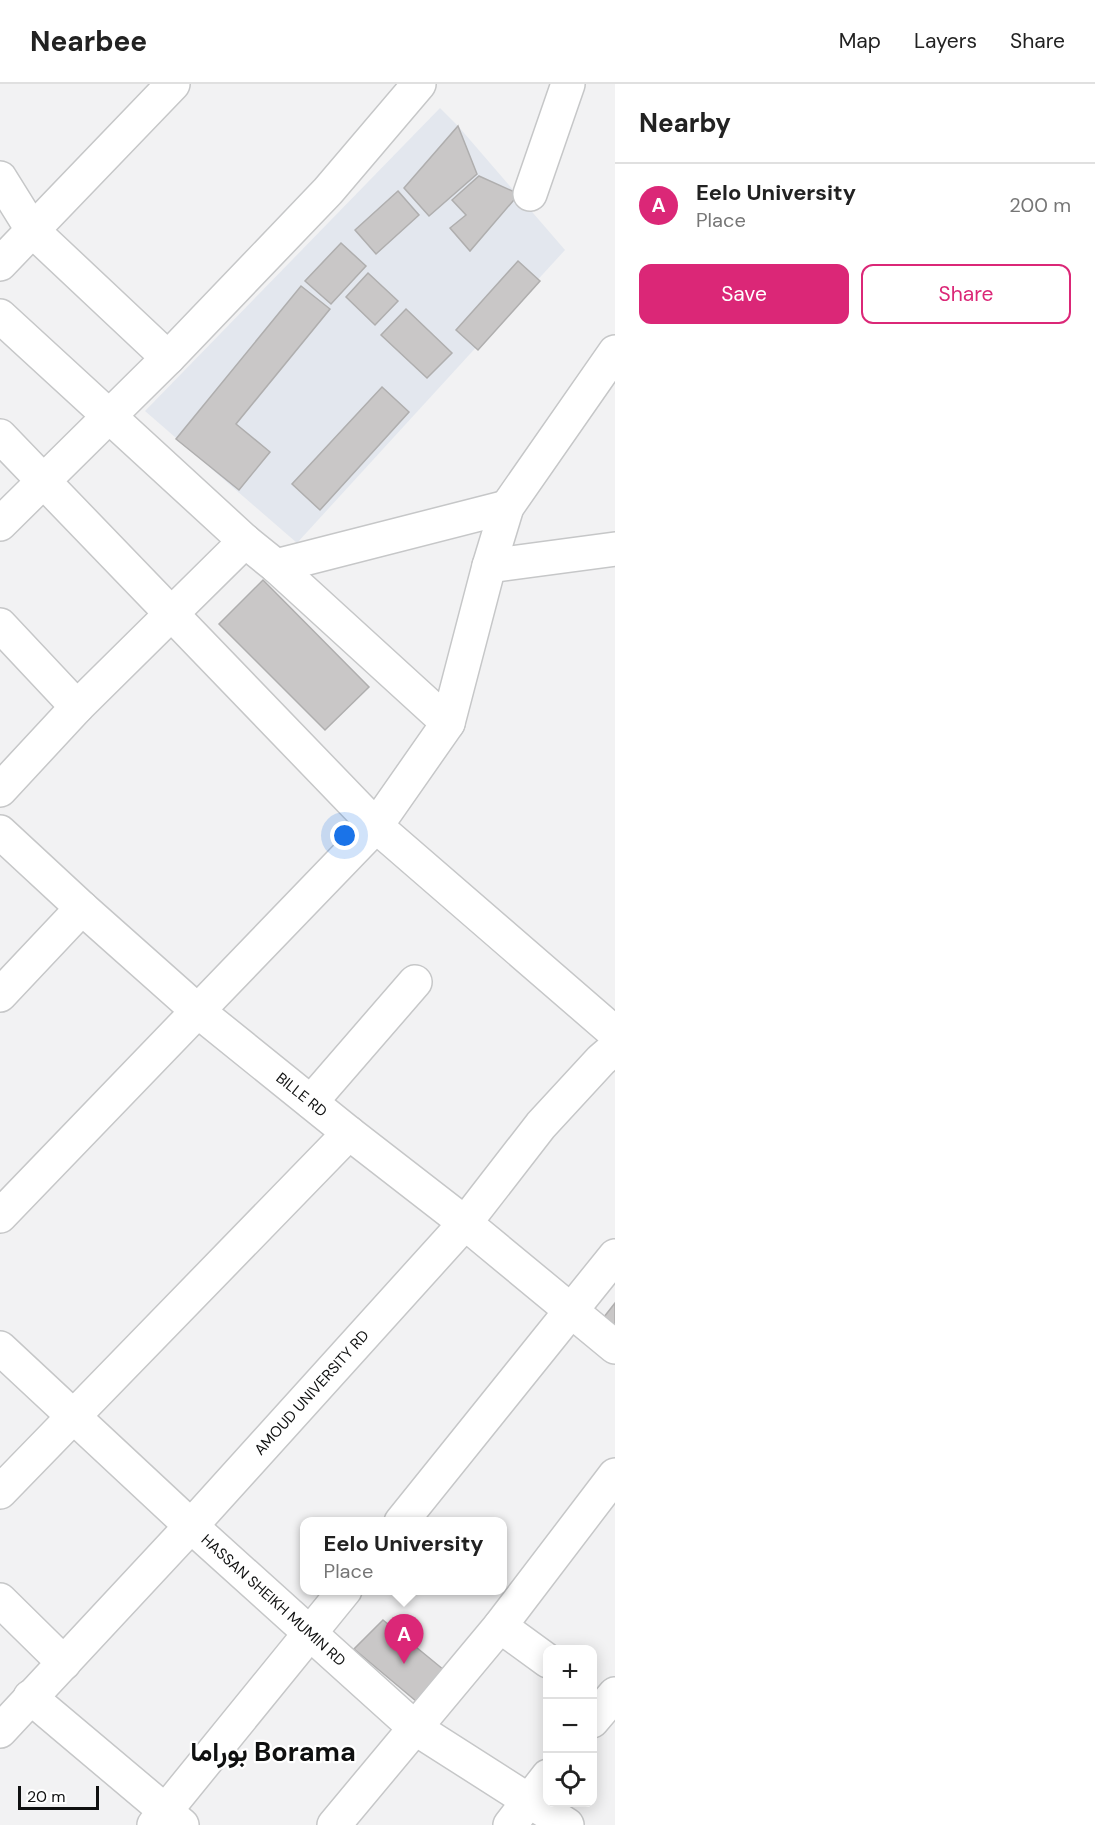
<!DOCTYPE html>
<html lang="en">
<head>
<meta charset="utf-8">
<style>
	body { margin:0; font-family:"DM Sans",Vazirmatn,sans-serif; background:#f2f2f2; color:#222 }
	.controls { position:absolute; right:18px; bottom:18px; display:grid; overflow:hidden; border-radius:12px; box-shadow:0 3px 15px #0003 }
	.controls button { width:54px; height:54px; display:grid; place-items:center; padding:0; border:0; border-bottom:2px solid #e0e0e0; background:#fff; color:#222; font:30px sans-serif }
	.scale { position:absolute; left:18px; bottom:15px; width:81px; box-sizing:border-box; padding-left:6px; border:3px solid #0f1010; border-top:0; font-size:16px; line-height:21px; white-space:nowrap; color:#0f1010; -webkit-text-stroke:4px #fff; paint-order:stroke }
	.you { position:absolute; left:345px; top:752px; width:21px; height:21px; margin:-15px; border:4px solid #fff; border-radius:50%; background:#1a73e8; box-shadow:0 0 0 9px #1a73e833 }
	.badge { display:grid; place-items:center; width:39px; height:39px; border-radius:50%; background:#db2777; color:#fff; font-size:20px; font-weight:700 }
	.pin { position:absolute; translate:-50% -50px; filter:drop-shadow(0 2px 3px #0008) }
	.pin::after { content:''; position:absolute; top:32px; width:21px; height:18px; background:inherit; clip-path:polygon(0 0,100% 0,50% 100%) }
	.popup { position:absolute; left:300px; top:1433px; width:207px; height:78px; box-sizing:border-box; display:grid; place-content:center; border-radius:12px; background:#fff; filter:drop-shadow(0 2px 4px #0005); font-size:20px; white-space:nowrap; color:#767676 }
	.popup b { font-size:22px; color:#222 }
	.popup::after { content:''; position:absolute; left:50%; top:100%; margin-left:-12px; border:12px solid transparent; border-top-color:#fff }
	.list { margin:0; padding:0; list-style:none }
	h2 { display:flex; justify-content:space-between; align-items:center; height:78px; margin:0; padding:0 24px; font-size:26px }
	h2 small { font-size:20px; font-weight:400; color:#767676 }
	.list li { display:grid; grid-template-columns:39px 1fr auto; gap:18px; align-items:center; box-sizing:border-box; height:84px; padding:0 24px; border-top:2px solid #e0e0e0 }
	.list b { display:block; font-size:22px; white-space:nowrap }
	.list p { margin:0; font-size:20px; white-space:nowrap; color:#767676 }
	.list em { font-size:20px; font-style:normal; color:#767676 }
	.actions { display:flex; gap:12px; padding:18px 24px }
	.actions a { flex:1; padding:14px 0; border:2px solid #db2777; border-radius:12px; text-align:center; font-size:21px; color:#db2777 }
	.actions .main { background:#db2777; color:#fff }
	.icon { flex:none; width:33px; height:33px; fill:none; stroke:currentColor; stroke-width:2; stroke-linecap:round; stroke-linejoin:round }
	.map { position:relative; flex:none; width:615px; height:1741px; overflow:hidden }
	header { display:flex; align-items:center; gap:36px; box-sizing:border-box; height:84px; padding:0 30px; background:#fff; border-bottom:2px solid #e0e0e0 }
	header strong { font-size:28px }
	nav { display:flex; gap:33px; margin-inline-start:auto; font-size:21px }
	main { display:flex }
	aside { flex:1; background:#fff }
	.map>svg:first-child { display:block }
</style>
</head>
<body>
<header>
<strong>Nearbee</strong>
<nav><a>Map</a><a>Layers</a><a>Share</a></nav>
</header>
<main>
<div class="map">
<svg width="615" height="1741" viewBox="0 0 615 1741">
	<rect width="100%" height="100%" fill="#f2f2f3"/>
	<polygon fill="#e3e7ee" points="440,24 458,42 565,166 297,459 145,327"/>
	<g fill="#c9c7c7" stroke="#afaeae" stroke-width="1.5">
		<polygon points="458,42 477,90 429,132 404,104"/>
		<polygon points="479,92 519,110 470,167 450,144 466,131 452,116"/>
		<polygon points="398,107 419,131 376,170 355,146"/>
		<polygon points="341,159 366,182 331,220 305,197"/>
		<polygon points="518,177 540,197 478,266 456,246"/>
		<polygon points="368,189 398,217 375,241 346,213"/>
		<polygon points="301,202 330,225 236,340 270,368 239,406 176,355"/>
		<polygon points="406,225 452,269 427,294 381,251"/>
		<polygon points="382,303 409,328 320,426 292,400"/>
		<polygon points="263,496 369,603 325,646 219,540"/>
		<polygon points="615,1219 615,1242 604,1233"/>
		<polygon points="383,1536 455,1595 429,1628 354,1565"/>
	</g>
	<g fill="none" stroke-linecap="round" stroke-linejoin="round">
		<defs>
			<g id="minor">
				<polyline points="0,94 33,147 168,274"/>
				<polyline points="530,110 568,0"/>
				<polyline points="0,180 173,0"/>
				<polyline points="0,232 245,457 276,482 448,639"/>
				<polyline points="0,352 376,742 615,949"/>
				<polyline points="0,440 168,274 328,107 419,0"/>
				<polyline points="276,482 507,423"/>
				<polyline points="489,482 615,465"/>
				<polyline points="0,541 77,623"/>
				<polyline points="0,706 77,623 245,457"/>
				<path id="s1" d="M 0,748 L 82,824 L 199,928 L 349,1049 L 465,1139 L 615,1263"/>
				<polyline points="0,911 82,824"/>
				<polyline points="311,1018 415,898"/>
				<polyline points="0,1132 376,742 448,639 489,482 507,423 615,268"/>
				<path id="s2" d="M 0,1264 L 191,1442 L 415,1644 L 567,1741"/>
				<polyline points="0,1408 349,1049"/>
				<polyline points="401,1438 615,1172"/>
				<polyline points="0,1516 64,1579"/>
				<polyline points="500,1542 548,1577"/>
				<polyline points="30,1613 182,1741"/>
				<polyline points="592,1637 615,1610"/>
				<path id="s3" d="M 0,1647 L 191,1442 L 465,1139 L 541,1041 L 601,976 L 615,964"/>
				<polyline points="154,1741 345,1506"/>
				<polyline points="334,1741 500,1542 615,1391"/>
				<polyline points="510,1741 548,1692"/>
			</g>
		</defs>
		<use href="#minor" stroke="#c6c7c8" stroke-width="36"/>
		<use href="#minor" stroke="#fff" stroke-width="33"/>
	</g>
	<g text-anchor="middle" stroke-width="4.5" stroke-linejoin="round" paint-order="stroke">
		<g font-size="15" fill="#0f1010" stroke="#fff">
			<text dy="5" stroke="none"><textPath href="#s1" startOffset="400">BILLE RD</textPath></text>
			<text dy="5" stroke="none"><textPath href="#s3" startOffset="460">AMOUD UNIVERSITY RD</textPath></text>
			<text dy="5" stroke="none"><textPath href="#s2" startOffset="372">HASSAN SHEIKH MUMIN RD</textPath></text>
		</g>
		<g font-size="27" font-weight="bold" fill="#0f1010" stroke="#fff">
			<text x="273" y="1677">بوراما Borama</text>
		</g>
	</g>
</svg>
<div class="controls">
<button>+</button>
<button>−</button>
<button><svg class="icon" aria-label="locate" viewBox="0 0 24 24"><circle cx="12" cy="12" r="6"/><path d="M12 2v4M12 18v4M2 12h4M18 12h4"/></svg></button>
</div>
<div class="scale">20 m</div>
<div class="you"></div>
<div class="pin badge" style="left:404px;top:1580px">A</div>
<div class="popup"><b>Eelo University</b>Place</div>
</div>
<aside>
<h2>Nearby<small></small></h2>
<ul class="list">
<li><span class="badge">A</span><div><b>Eelo University</b><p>Place</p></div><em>200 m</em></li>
</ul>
<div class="actions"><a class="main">Save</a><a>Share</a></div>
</aside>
</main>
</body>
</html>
